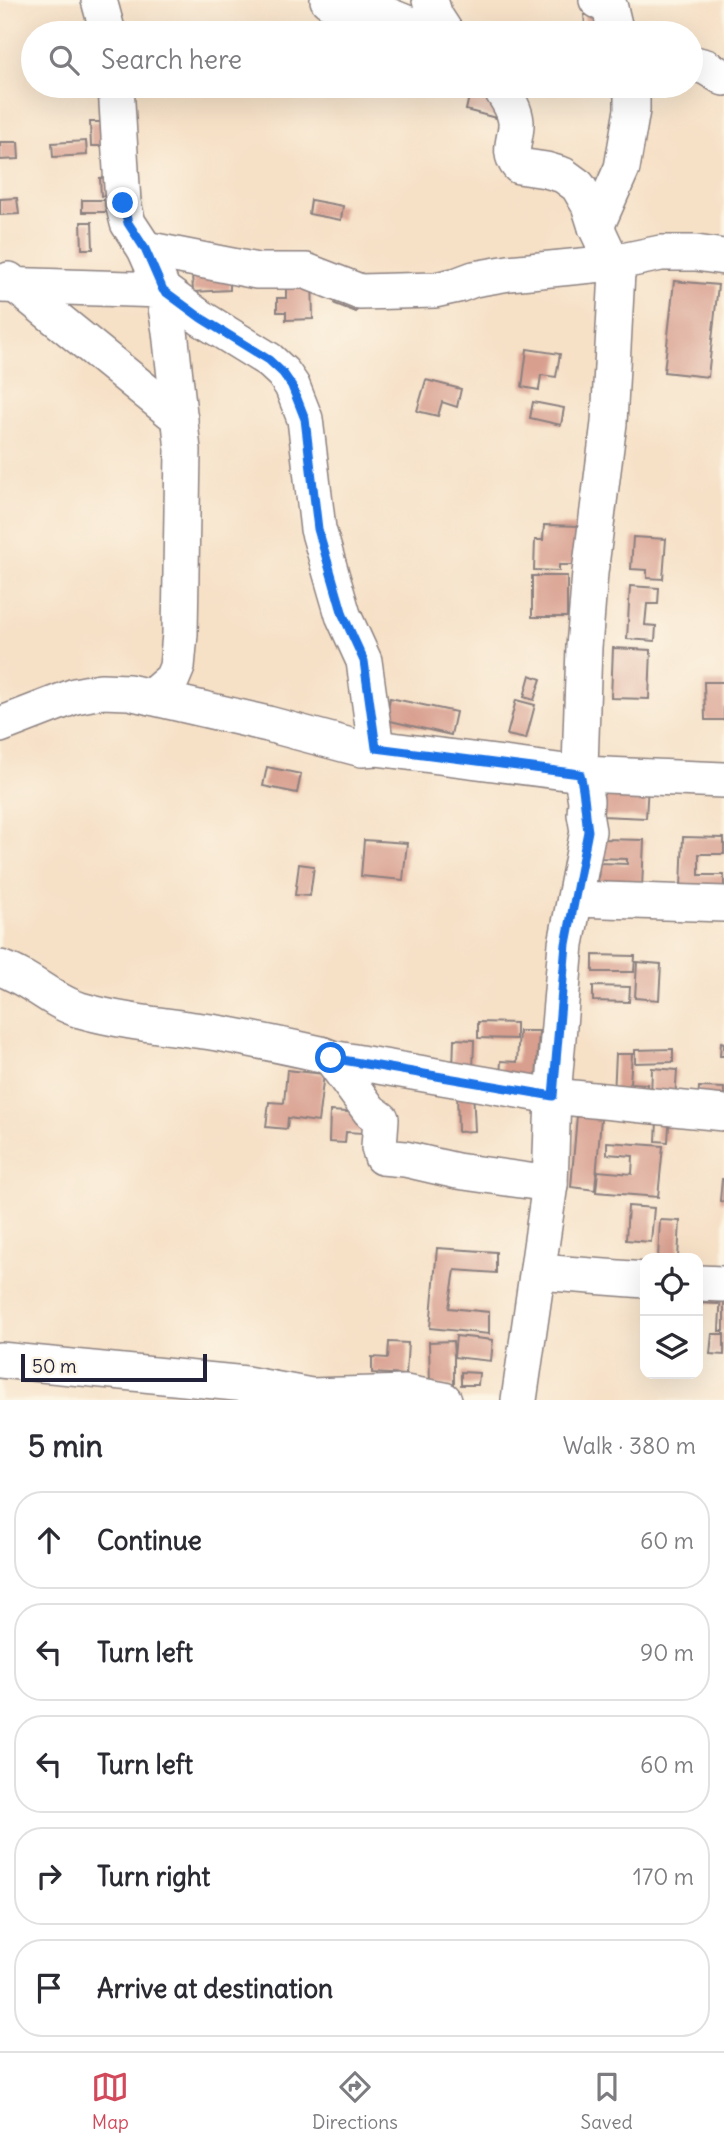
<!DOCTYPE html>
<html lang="en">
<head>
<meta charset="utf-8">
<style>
	body { margin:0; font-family:Delius,sans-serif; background:#f2f2f3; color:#2b2b33 }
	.controls { position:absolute; right:21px; bottom:21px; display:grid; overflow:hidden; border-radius:14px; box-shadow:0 7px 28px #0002 }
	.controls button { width:63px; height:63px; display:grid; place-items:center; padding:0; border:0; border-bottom:2px solid #e1e1e2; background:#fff; color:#2b2b33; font:35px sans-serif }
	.scale { position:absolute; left:21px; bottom:18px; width:186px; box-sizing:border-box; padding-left:7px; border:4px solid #22223b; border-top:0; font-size:19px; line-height:24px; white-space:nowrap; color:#22223b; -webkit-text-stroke:5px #fcf5e5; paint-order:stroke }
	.stop { position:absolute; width:21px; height:21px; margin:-16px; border:5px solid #1a73e8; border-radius:50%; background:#fff }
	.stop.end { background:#1a73e8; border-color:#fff; box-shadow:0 2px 7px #0008 }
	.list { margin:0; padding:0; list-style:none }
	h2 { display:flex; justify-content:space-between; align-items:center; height:91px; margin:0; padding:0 28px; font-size:30px }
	h2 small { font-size:23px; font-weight:400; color:#7c7c81 }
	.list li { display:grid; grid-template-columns:46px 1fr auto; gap:21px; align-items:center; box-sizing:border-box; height:98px; margin:0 14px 14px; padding:0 14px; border:2px solid #e1e1e2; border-radius:28px }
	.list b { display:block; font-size:26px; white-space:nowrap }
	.list em { font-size:23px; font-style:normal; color:#7c7c81 }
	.icon { flex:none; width:38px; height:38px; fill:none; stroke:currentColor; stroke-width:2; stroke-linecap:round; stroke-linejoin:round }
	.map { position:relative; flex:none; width:724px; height:1400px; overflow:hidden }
	.search { position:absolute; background:#fff; box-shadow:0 7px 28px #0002; left:21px; right:21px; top:21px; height:77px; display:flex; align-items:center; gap:18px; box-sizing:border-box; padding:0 24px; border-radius:38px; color:#7c7c81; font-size:26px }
	.sheet { height:651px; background:#fff }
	nav { display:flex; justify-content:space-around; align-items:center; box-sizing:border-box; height:98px; border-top:2px solid #e1e1e2; background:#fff; font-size:19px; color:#7c7c81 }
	nav a { display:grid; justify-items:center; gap:4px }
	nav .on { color:#d1495b }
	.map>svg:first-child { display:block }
</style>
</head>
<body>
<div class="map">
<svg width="724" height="1400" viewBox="0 0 724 1400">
	<rect width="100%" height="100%" fill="#fcf5e5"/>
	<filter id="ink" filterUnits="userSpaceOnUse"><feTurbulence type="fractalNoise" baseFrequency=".0143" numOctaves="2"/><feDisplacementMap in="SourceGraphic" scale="14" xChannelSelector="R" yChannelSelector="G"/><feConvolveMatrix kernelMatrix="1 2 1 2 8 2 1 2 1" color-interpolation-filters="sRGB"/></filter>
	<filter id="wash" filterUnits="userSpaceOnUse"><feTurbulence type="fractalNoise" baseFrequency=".00686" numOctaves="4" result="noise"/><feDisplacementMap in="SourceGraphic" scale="28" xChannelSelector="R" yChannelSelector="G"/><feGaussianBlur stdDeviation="1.57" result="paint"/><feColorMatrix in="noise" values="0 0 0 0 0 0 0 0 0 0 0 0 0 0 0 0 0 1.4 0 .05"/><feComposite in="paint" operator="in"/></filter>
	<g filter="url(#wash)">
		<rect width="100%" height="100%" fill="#f6e0c6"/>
		<g id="blocks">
			<g fill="#d89e8e">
				<polygon points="601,14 602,33 586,33 584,15"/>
				<polygon points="367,18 388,33 365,33"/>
				<polygon points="470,92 500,99 496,118 466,110"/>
				<polygon points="90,122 104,122 105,146 91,146"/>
				<polygon points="86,141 87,155 53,157 52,143"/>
				<polygon points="0,142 18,142 19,159 0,160"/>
				<polygon points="112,177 113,195 101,196 100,178"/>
				<polygon points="17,198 19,214 0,215 0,199"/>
				<rect x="82" y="200" width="30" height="12"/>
				<polygon points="311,200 343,206 341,220 309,214"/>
				<polygon points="81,222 92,222 93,249 82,249"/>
				<polygon points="230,273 230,290 193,292 192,274"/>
				<polygon points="286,278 312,278 313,319 286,320 286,312 277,312 277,298 286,298"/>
				<polygon points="674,281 718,285 708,377 664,372"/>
				<polygon points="339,293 360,301 356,312 335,304"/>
				<polygon points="527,349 560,354 556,377 541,375 539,390 522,387"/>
				<polygon points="426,380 461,389 457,407 442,402 438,416 417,411"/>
				<polygon points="533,402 564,408 561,425 530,418"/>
				<polygon points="544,525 583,526 581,565 559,565 559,571 534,570 535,540 543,540"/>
				<polygon points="633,537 666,539 663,579 647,578 647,570 631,569"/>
				<rect x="532" y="576" width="35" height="41"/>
				<polygon points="630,586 659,588 658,604 647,604 645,625 656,626 655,641 627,639"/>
				<polygon points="613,648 651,650 649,699 611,698"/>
				<polygon points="530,675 541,679 534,700 524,697"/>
				<polygon points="704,682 724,682 724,720 705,720"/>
				<polygon points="390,698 456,712 451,735 386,720"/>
				<polygon points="516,700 535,705 526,739 507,735"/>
				<polygon points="267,767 301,774 297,793 263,786"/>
				<polygon points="604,782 648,784 646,818 602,816"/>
				<polygon points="683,837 724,838 724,854 699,854 699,875 724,875 724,888 681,887"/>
				<polygon points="601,839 644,840 642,889 598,887 599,863 627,864 627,859 600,858"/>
				<polygon points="364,840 407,843 403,880 361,876"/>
				<polygon points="299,864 314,866 310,896 295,895"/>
				<polygon points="593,955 635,956 634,972 593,972"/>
				<polygon points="637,962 661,964 659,1000 635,998"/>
				<polygon points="593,986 630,987 629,1002 593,1001"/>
				<polygon points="478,1022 516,1023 516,1039 478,1038"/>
				<polygon points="519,1031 539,1031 536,1080 500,1078 501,1061 517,1062"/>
				<polygon points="454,1039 474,1040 473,1072 453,1071"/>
				<polygon points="721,1042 724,1043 724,1056 720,1056"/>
				<polygon points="673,1049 673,1062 635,1063 635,1050"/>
				<polygon points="616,1054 632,1054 630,1083 647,1084 646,1097 614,1095"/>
				<polygon points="652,1068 677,1070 675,1100 651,1098"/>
				<polygon points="287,1070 324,1074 318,1122 288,1118 287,1129 266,1127 269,1102 284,1103"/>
				<polygon points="699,1087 724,1088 724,1103 698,1102"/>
				<polygon points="457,1089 473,1089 475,1131 458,1132"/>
				<polygon points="578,1103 602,1106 595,1190 571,1187"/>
				<polygon points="670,1110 668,1142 656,1141 657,1121"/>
				<polygon points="330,1111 364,1113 363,1133 346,1132 345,1143 329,1142"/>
				<polygon points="607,1142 663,1146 658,1197 596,1192 598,1171 632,1174 633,1156 607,1154"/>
				<polygon points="722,1179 724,1179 724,1202 720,1201"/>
				<polygon points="628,1206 654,1208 651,1242 626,1240"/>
				<polygon points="660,1220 680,1221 678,1258 658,1258"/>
				<polygon points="437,1248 496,1252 496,1273 455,1270 449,1308 489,1312 489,1334 430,1328"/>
				<polygon points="698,1288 718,1288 718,1304 698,1303"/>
				<polygon points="721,1289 724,1289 724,1331 719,1331"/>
				<polygon points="712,1334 724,1334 724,1355 710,1354"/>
				<polygon points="456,1336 493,1340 491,1361 454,1357 454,1386 430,1386 429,1342 453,1341 454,1357"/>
				<polygon points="389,1342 408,1343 406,1375 372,1373 372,1357 388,1358"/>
				<polygon points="461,1372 479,1373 478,1385 461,1385"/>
			</g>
		</g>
	</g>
	<g filter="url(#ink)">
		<use href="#blocks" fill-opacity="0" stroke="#8c8180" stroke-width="2"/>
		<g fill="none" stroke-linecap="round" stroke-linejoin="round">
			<defs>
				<g id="minor">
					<polyline points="99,0 108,33"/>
					<polyline points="328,0 336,4 356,5 377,11 431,33"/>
					<polyline points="430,0 435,16 446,33"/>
					<polyline points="597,0 610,8 616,33"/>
					<polyline points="691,63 706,67 724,78"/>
					<polyline points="116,86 123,203 128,223 145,249 163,290 201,318 269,360 283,373 292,386 305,419 318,529 343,615 364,661 376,748"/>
					<path d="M 499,86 C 506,97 515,108 516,122 C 517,139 506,151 519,166 L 546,170 L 563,175 L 578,186 L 589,205 L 596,227 L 617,272 L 609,423 L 590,573 L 584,647 L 580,767 L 586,801 L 585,814 L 588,831 L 566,944 L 553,1096 L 550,1184 L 519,1400"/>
					<polyline points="596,227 622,168 632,110 632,86"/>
					<polyline points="145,249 257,271 306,271 360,292 435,290 458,285 474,279 509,273 613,263 661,253 696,253 724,257"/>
					<polyline points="9,280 180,419"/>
					<polyline points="0,285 163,290 170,331 183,450 180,634 177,667 172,679 151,697"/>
					<polyline points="0,725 75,696 101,691 129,692 268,724 362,749 376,748 581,774 724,780"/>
					<polyline points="575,899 724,904"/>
					<path d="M 0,968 C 29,977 51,1001 80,1010 C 122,1022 168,1026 211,1032 C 248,1038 285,1046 321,1054 L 331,1058 L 553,1096 L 724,1113"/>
					<polyline points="331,1058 370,1111 381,1119 379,1147 382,1157 405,1159 457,1171 550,1184"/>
					<polyline points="538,1272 645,1280"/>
					<polyline points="698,1283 724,1284"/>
					<polyline points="0,1360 246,1384 311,1396 405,1393 444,1400"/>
				</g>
			</defs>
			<use href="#minor" stroke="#8c8180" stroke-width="38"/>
			<use href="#minor" stroke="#fff" stroke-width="35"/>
		</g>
	</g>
	<g fill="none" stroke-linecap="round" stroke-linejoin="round" filter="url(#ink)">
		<path stroke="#1a73e8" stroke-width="9" d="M 123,203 L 128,223 L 145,249 L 163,290 L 201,318 L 269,360 L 283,373 L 292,386 L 305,419 L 318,529 L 343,615 L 364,661 L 376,748 L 580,774 C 585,793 585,812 588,831 L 566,944 L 553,1096 L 331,1058"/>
	</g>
</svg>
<div class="controls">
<button><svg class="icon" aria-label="locate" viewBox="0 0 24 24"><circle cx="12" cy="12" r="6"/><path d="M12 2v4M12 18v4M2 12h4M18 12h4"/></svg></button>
<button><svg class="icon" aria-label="layers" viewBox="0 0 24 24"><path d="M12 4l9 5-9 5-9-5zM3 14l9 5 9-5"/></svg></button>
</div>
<div class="scale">50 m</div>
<div class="stop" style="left:331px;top:1058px"></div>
<div class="stop end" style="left:123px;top:203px"></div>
<div class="search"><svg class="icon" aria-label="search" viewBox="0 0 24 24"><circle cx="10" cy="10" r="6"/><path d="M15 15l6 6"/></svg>Search here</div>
</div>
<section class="sheet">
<h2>5 min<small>Walk · 380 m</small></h2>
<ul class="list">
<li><svg class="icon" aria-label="ahead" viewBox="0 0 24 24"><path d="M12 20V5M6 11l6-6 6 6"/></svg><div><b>Continue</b></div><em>60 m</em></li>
<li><svg class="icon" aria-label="left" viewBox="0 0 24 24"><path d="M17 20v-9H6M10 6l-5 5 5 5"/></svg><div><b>Turn left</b></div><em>90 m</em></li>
<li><svg class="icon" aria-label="left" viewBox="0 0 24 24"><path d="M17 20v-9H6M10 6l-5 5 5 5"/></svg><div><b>Turn left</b></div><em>60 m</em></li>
<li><svg class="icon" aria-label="right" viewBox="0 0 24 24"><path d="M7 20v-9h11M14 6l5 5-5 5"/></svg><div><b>Turn right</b></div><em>170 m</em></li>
<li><svg class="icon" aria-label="arrive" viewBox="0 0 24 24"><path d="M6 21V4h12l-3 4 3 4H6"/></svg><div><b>Arrive at destination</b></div></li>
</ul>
</section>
<nav>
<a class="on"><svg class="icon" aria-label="map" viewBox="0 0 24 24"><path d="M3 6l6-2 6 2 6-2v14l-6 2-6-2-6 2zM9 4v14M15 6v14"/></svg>Map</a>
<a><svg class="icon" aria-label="directions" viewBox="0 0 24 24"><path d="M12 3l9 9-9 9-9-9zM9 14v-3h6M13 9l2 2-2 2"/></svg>Directions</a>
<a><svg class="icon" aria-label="saved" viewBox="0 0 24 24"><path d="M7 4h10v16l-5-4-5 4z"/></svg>Saved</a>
</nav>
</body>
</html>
